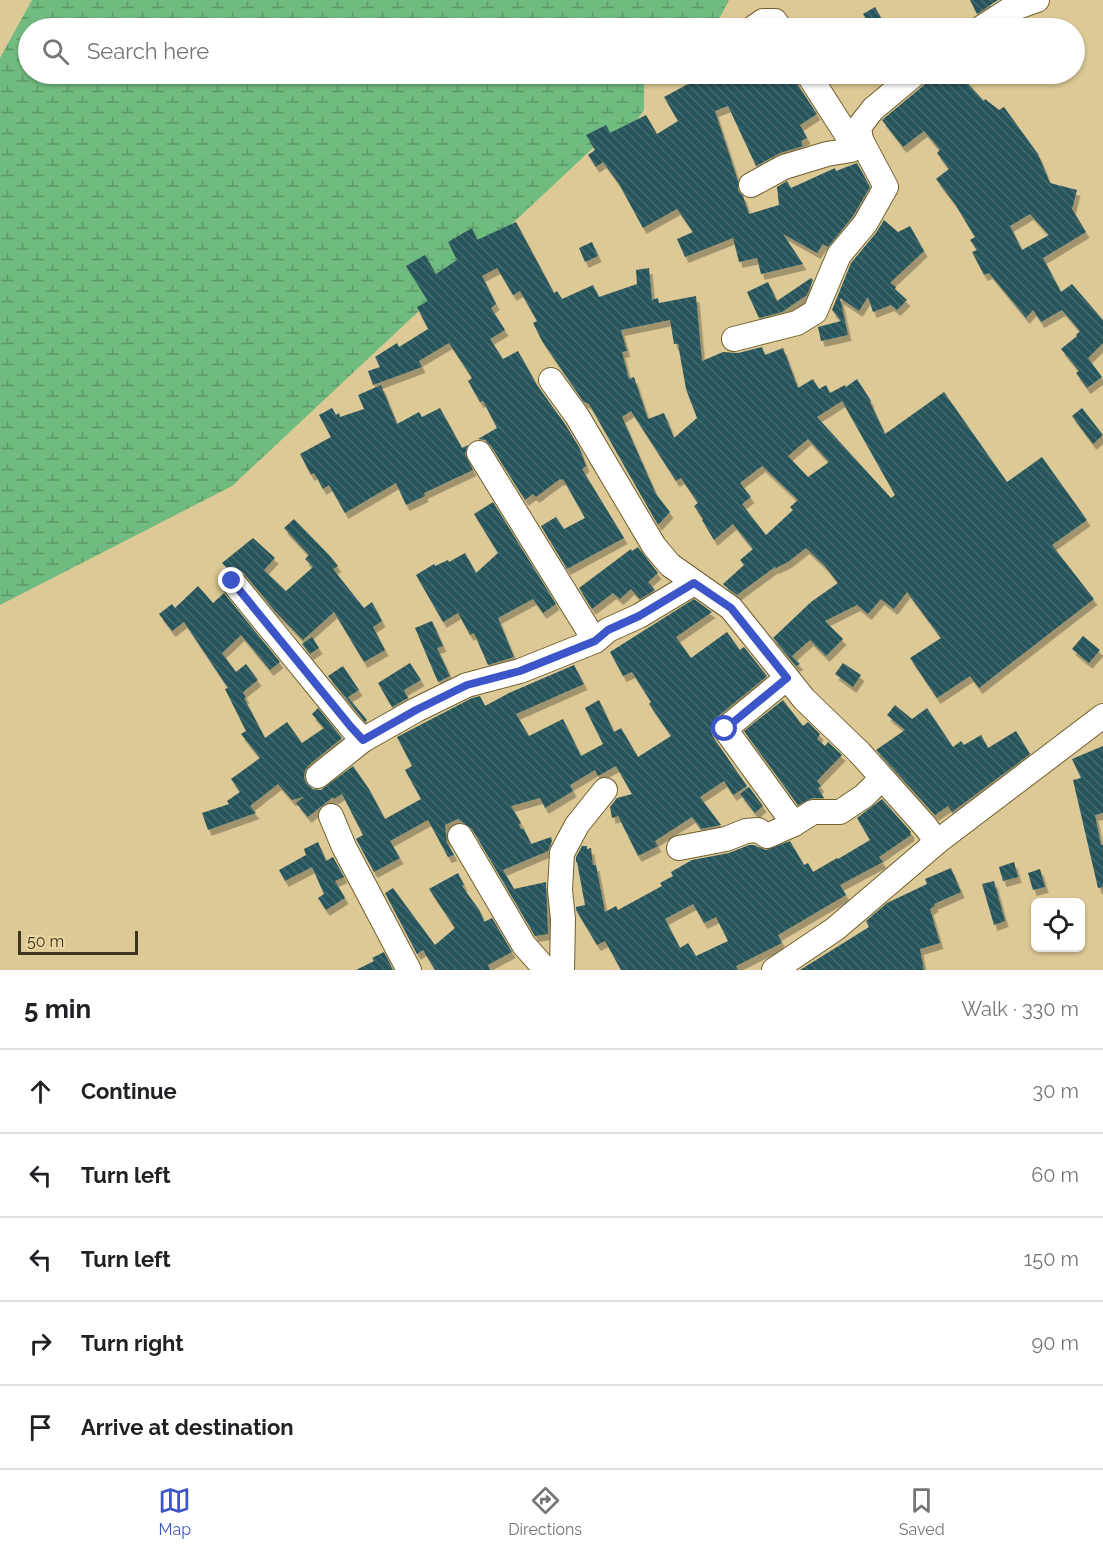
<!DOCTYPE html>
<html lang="en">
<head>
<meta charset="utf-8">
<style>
	body { margin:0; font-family:Raleway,sans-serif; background:#f6f6f6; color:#202124 }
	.controls { position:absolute; right:18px; bottom:18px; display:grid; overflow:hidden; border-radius:9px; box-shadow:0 2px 4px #0004 }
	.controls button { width:54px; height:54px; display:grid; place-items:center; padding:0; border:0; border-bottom:2px solid #e0e0e0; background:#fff; color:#202124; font:30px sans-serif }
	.scale { position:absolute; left:18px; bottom:15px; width:120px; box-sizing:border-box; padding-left:6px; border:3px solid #3d3520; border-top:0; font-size:16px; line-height:21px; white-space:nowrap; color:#3d3520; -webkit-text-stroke:4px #ead6a2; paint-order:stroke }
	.stop { position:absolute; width:18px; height:18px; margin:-14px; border:4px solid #3c55c8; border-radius:50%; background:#fff }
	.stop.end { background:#3c55c8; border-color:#fff; box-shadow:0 2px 6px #0008 }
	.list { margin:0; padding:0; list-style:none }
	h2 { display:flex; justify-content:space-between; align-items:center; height:78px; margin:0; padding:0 24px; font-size:26px }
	h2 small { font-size:20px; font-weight:400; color:#757577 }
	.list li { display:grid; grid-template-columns:39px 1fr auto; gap:18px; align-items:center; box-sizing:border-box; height:84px; padding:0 24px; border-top:2px solid #e0e0e0 }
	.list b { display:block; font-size:22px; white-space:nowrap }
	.list em { font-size:20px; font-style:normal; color:#757577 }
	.icon { flex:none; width:33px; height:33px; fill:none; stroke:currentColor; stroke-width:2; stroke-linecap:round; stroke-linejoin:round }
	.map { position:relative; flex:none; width:1103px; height:970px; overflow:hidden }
	.search { position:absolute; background:#fff; box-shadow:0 2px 4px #0004; left:18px; right:18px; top:18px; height:66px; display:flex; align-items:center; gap:15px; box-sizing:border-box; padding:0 21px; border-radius:33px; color:#757577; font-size:22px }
	.sheet { height:498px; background:#fff }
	nav { display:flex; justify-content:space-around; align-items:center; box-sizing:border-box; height:84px; border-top:2px solid #e0e0e0; background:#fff; font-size:16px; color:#757577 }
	nav a { display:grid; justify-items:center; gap:3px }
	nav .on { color:#3c55c8 }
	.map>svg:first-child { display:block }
</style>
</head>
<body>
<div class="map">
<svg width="1103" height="970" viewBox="0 0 1103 970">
	<defs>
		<pattern id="wetland-marsh" width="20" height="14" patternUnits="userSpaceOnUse" patternTransform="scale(1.5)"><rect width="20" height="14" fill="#70bb7f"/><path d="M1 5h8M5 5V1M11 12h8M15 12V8" fill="none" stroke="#5d9968"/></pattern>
		<pattern id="building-back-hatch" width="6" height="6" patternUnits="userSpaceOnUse" patternTransform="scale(1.5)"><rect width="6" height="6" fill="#28555c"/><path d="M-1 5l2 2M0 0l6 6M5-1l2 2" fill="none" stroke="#476b6f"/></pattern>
		<filter id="shadow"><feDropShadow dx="3.5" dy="6" stdDeviation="0" flood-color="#0004"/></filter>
	</defs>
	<rect width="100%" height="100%" fill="#dcc995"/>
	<polygon fill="url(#wetland-marsh)" points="32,0 729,0 719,19 710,28 28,28 28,74 644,74 644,110 630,129 594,147 232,486 0,605 0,58"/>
	<g fill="url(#building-back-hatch)" fill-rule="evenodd" filter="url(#shadow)">
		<polygon points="970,0 998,0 977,14"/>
		<polygon points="875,7 887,28 872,28 863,14"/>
		<polygon points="1029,18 1037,28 1007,28 1015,23"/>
		<polygon points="720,74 729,74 732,80 743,74 794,74 796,82 817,114 800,125 807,138 801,141 803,146 780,153 756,166 728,106 715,111 738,181 738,191 743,196 749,214 779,205 777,187 787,181 791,188 835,168 836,171 857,163 870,187 853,216 828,247 823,244 817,253 783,234 803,264 761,274 757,258 739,262 733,238 685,257 677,239 693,232 677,209 643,228 619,184 603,162 596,167 588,155 595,150 586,135 606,125 610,133 646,115 657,134 678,121 664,97 701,77 703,82"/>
		<path d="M 930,74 L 959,74 L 984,101 L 985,99 L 999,110 L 1004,107 L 1038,154 L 1050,183 L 1077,190 L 1072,209 L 1086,232 L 1043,258 L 1061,292 L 1072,284 L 1103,320 L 1103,343 L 1088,358 L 1102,377 L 1087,388 L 1076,373 L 1079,371 L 1061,349 L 1077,336 L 1076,335 L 1080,331 L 1062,310 L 1041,322 L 1033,310 L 1026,318 L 989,273 L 984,275 L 972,252 L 977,250 L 970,240 L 975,237 L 955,204 L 936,179 L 949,169 L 937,153 L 940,150 L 924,131 L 903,147 L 882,120 L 924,85 ZM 1030,214 L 1049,235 L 1022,250 L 1010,226 Z"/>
		<polygon points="884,220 898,232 910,226 924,251 890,283 896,287 895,289 907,300 897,310 891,305 873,312 868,297 859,311 840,298 848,335 821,341 818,327 841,321 832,310 851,263 876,233"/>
		<path d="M 516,222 L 554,293 L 557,291 L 562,299 L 593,285 L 599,297 L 637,284 L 636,270 L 649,268 L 652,300 L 658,298 L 659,303 L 696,296 L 702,361 L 723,352 L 738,353 L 762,347 L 765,355 L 783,348 L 798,388 L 813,379 L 819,389 L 826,385 L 830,393 L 845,385 L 846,387 L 857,379 L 871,401 L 870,402 L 885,434 L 944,392 L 1007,482 L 1042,457 L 1087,520 L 1052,545 L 1094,599 L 979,688 L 970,676 L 937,698 L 910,658 L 941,638 L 907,592 L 894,609 L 881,599 L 868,614 L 857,605 L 825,621 L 843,639 L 826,656 L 810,640 L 792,656 L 800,664 L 796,666 L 773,638 L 811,602 L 838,583 L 824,565 L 806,548 L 788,562 L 776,568 L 775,567 L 737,595 L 725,586 L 723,584 L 744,565 L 740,560 L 753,549 L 733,524 L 714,540 L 702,520 L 703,519 L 694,506 L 698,503 L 681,478 L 676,481 L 631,411 L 622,417 L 656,494 L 670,512 L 658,525 L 589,404 L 583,401 L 542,341 L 533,323 L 537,321 L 520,291 L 513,295 L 497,268 L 482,276 L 496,304 L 491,308 L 505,330 L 490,339 L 503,359 L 518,351 L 537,385 L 565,424 L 579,447 L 586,466 L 582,469 L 624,538 L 567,569 L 541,526 L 556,517 L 564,529 L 585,518 L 563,479 L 561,480 L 560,479 L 536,497 L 533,494 L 525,500 L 491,446 L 485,440 L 478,439 L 497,428 L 483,401 L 480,402 L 468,381 L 472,378 L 449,343 L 419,361 L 422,367 L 373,385 L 368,371 L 380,367 L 375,357 L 397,343 L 399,347 L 428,329 L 417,307 L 428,301 L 406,266 L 425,255 L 436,274 L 457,260 L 448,242 L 472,228 L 477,240 ZM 670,320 L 674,344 L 678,344 L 686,389 L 697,418 L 674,438 L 664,413 L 648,419 L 634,377 L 629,379 L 622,352 L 627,351 L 621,330 ZM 842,401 L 895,495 L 891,498 L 817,417 ZM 808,439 L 829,462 L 808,477 L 788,456 ZM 762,466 L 798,500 L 790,507 L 793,510 L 766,535 L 742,504 L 751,497 L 740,483 Z"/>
		<polygon points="592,242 598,256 585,262 579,248"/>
		<polygon points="811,278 813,280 807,295 782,312 759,318 747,292 768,282 777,301"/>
		<polygon points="381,385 397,424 419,412 422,417 440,408 462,448 468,445 465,454 473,470 424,493 425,496 406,505 396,483 345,513 329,485 323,489 314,473 311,475 300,454 331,437 319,415 332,408 336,415 339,413 340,417 364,409 358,395"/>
		<polygon points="1082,408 1103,435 1093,444 1072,416"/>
		<polygon points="493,502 556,604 543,613 533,599 498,618 514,657 488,665 474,633 470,635 458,613 443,622 416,575 434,564 435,566 448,560 449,562 465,553 476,573 498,553 474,514"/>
		<polygon points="294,519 330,556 338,566 333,569 364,608 372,602 382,621 373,627 385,650 364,662 334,612 303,640 274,610 243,572 236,568 227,568 222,563 253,538 275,558 264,570 286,591 313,567 305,559 309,555 284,528"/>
		<polygon points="638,547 658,573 648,582 655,590 640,599 631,589 620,599 613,593 592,609 579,588 631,549 632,551"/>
		<polygon points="198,586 213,603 224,593 280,662 270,670 241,635 222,653 236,672 246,664 258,680 243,692 246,698 244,698 265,738 287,722 302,743 324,728 312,714 318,708 342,738 309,765 305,770 304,778 307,784 313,789 321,790 353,766 369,789 385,819 421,799 405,770 412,766 397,737 472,698 480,696 485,706 509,693 574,665 584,684 516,714 529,736 563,719 581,756 603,744 585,708 599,700 614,732 621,728 638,757 671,736 649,704 651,702 632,672 623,676 610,652 694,599 712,612 676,637 691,658 727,632 740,650 744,647 767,676 716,718 712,724 711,731 713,737 747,786 733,795 724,781 700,797 721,825 701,829 692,817 655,841 658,846 638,856 618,816 612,818 610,807 617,798 632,794 616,766 598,776 595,770 570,785 573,791 545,808 540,798 511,806 521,823 519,824 521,829 524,829 531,844 551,837 552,841 548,851 503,870 514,889 546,882 548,934 535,936 472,829 458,819 445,825 447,843 454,855 448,857 428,820 390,841 400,858 374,872 356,839 363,835 342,794 334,799 333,797 308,817 296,803 304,797 292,800 278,784 250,806 256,813 208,830 202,813 229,804 227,801 240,792 231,779 260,758 241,734 246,731 225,689 228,688 184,622 172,631 159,614 172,604 175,608"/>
		<polygon points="432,621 443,646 437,648 450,676 438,682 415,628"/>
		<polygon points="1083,636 1100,650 1089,663 1072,649"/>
		<polygon points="312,637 319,648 310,654 302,644"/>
		<polygon points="410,663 421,680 404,690 408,698 392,707 378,683"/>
		<polygon points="843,663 861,675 853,687 835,674"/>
		<polygon points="343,666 359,690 348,697 367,720 365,722 328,676"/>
		<polygon points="783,700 803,726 808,722 820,734 817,739 825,746 828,742 842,755 817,781 821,786 818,788 824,798 812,798 798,805 744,731"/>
		<polygon points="895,705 912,719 927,708 953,747 961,741 964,745 981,735 988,748 1016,731 1030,754 952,812 948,806 935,815 876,750 905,730 887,715"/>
		<polygon points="1103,746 1103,813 1095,815 1101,845 1103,845 1103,887 1098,888 1073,780 1081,778 1072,759"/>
		<polygon points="749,787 763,806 755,813 740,794"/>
		<path d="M 882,799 L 911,832 L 910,833 L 911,835 L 879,857 L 883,862 L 840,885 L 846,895 L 778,935 L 782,943 L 736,966 L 738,970 L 621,970 L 605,941 L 597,945 L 576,910 L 576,907 L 585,905 L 577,862 L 576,862 L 576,857 L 582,846 L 587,846 L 587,849 L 591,848 L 593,865 L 596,865 L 605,912 L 616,906 L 618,910 L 662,886 L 660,883 L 673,876 L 671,872 L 692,860 L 729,853 L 749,845 L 754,845 L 766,850 L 790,841 L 804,865 L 808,863 L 813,872 L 837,858 L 838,859 L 870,840 L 857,818 ZM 693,904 L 704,923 L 716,917 L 728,941 L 696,956 L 688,943 L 680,948 L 665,919 Z"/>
		<polygon points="318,842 326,861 333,857 344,877 335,881 345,898 326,910 318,898 324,894 312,867 285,881 279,870 306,855 304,849"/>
		<polygon points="1014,862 1018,877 1003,881 999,867"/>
		<polygon points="951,868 961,892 934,904 935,906 930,909 940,943 920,949 924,970 800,970 869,927 866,921 887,903 927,884 925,879"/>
		<polygon points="1040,869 1045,887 1033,890 1028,873"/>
		<polygon points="458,873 464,885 462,886 480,911 484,922 492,918 512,952 488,965 490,970 435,970 423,950 417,954 385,893 393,888 435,945 455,928 429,889"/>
		<polygon points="994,881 1005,921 994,925 982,884"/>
		<polygon points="384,952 393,970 356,970 374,961 372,958"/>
	</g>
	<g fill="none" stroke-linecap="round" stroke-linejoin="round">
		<defs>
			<g id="minor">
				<polyline points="753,28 763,21 775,21 780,28"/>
				<polyline points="981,28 1009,10 1037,0"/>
				<polyline points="808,74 854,146"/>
				<polyline points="751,185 784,167 827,154 851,150 861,140 859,127 873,109 915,74"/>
				<polyline points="734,339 797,323 815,312 839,255 865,224 886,187 861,140"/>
				<polyline points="551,380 577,416 654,546 670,565 731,608 804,699 860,753 926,827 937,842"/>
				<polyline points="479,453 595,641"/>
				<polyline points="232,581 351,727 363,740 416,710 467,685 520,671 595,641 608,630 639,616 694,583"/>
				<polyline points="787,678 725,729 794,824"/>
				<polyline points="318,776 363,740"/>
				<polyline points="331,816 344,847 409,970"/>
				<polyline points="460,836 524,945 546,970"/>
				<polyline points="679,848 726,839 746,831 758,830 767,836 794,824 813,812 840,812 864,796 881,779"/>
				<polyline points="562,970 563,919 560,890 562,853 577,825 605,790"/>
				<polyline points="774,970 835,929 937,842 1103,716"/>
			</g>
		</defs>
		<use href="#minor" stroke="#705f2e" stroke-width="26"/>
		<use href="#minor" stroke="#fff" stroke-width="24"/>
	</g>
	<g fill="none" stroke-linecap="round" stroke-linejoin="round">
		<polyline stroke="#3c55c8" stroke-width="8" points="232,581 351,727 363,740 416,710 467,685 520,671 595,641 608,630 639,616 694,583 731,608 787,678 725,729"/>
	</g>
</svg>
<div class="controls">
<button><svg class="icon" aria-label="locate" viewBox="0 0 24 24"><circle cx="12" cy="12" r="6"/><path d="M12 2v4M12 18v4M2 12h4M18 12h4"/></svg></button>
</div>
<div class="scale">50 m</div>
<div class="stop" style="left:725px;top:729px"></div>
<div class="stop end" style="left:232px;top:581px"></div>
<div class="search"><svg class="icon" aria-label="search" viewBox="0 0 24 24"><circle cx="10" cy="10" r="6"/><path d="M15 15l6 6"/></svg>Search here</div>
</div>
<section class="sheet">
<h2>5 min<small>Walk · 330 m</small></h2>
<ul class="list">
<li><svg class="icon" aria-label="ahead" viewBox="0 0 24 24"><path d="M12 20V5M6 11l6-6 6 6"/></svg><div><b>Continue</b></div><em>30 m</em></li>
<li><svg class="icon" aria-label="left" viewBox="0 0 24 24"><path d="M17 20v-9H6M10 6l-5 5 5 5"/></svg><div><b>Turn left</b></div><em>60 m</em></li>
<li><svg class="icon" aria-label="left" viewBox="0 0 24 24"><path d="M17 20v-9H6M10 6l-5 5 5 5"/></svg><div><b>Turn left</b></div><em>150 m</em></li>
<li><svg class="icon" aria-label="right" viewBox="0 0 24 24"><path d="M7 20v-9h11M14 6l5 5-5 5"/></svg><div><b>Turn right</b></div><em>90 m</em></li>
<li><svg class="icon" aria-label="arrive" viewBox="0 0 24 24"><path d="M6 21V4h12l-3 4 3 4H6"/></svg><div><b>Arrive at destination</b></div></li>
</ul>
</section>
<nav>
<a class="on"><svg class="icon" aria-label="map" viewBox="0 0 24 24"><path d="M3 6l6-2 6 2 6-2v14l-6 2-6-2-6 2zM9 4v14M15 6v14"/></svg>Map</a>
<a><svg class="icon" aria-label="directions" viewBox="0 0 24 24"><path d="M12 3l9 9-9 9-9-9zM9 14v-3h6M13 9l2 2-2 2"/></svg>Directions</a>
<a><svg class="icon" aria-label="saved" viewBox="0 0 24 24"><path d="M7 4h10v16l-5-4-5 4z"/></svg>Saved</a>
</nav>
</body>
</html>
